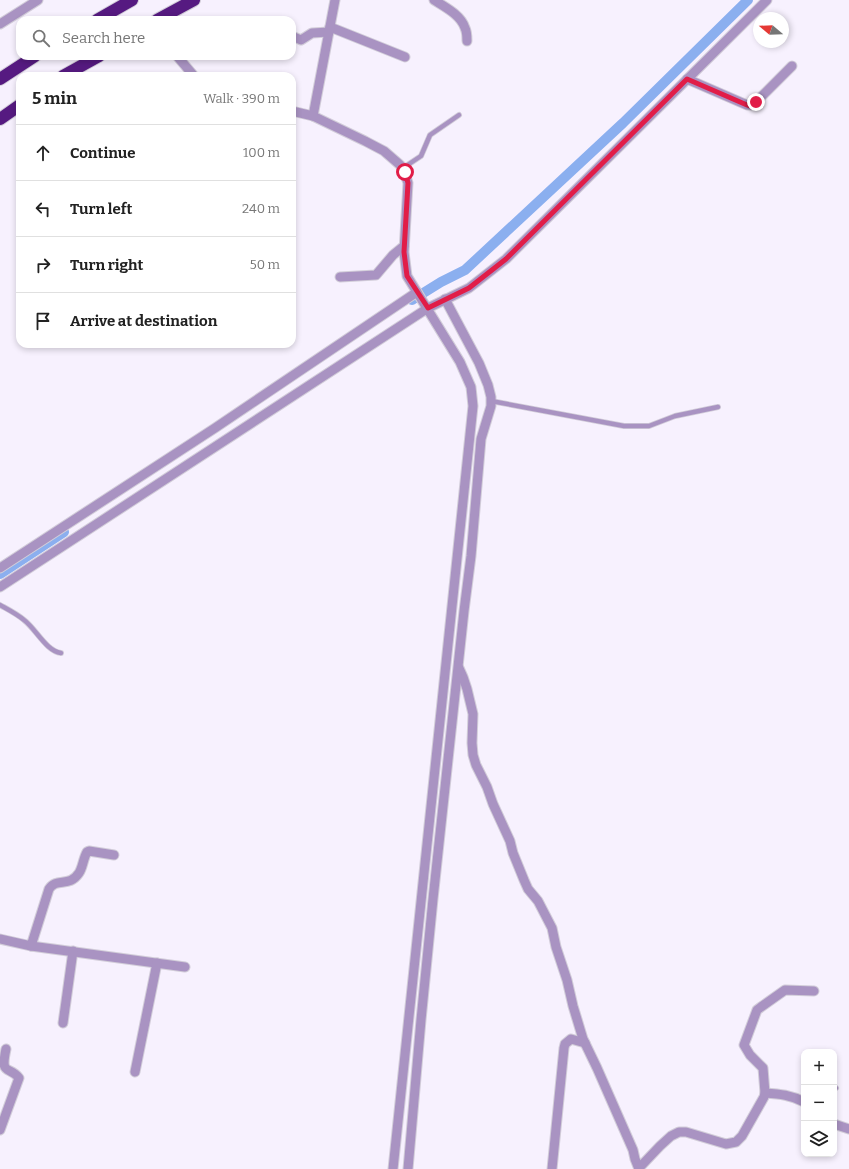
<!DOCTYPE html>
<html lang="en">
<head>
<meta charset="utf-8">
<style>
	body { margin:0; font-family:Bitter,serif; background:#f6f6f6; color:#222 }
	.controls { position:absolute; right:12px; bottom:12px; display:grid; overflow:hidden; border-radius:8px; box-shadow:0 2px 6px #0003 }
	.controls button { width:36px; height:36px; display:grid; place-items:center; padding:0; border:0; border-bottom:1px solid #e0e0e0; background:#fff; color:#222; font:20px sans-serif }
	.compass { position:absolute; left:753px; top:12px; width:36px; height:36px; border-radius:50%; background:#fff; box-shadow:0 2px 6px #0003; rotate:289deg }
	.stop { position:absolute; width:12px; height:12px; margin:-9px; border:3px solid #e11d48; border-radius:50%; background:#fff }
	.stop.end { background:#e11d48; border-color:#fff; box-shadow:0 1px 4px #0008 }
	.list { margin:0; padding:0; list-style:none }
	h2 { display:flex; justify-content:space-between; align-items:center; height:52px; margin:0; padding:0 16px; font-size:17px }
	h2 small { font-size:13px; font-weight:400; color:#767676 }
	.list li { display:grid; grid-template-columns:26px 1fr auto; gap:12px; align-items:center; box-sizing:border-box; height:56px; padding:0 16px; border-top:1px solid #e0e0e0 }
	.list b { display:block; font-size:15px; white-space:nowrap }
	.list em { font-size:13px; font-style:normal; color:#767676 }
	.icon { flex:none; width:22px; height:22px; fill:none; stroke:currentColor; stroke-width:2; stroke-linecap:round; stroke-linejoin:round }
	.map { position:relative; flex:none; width:849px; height:1169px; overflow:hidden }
	.search { position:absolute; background:#fff; box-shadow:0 2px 6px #0003; left:16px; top:16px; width:280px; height:44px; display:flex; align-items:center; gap:10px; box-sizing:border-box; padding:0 14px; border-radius:12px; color:#767676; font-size:15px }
	.panel { position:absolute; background:#fff; box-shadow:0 2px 6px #0003; left:16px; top:72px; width:280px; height:276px; border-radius:12px }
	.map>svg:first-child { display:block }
</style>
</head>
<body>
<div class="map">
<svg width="849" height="1169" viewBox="0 0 849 1169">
	<rect width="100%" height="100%" fill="#f7f1fe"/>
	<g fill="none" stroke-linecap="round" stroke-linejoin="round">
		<g stroke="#8bafef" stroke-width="10">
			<polyline points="412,300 441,282 465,270 623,123 748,0"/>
			<polyline points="0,574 64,532"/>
		</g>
		<defs>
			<g id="lane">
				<polyline points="403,168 421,156 430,135 459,115"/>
				<polyline points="491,401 624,426 649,426 675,416 718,407"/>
				<path d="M 0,605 C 9,610 17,614 24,620 C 36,629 46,651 61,653"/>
				<polyline points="834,1090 836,1088"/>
			</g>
			<g id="street">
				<path d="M 434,0 C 445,7 461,15 465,28 C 467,32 467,37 467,41"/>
				<polyline points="0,24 38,0"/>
				<polyline points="330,27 405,57"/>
				<polyline points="292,36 301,40 312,33 329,32"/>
				<polyline points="177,56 194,76"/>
				<polyline points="687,79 747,105 750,105 756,102 792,66"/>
				<polyline points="292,111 313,116 365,141 384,151 399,164 403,168 408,183 404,252 407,276 460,362 471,387 473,406 393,1169"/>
				<polyline points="313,116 335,0"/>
				<polyline points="340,277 376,275 393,255 404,246"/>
				<polyline points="0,568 215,428 417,292"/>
				<polyline points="0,587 428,308 469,288 506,259 767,0"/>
				<polyline points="459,668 463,677 467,689 473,714 472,743 473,755 476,765 487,787 493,804 510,841 513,853 524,880 528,889 538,901 552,928 556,947 567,980 573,1006 583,1039 597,1068 633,1150 635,1159 639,1169"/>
				<polyline points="0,939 31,946 185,967"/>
				<path d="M 31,946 L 49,889 C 57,877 69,888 79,873 C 83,867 83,859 87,852 L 89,851 L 114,855"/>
				<polyline points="63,1023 73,951"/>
				<polyline points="135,1072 157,963"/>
				<path d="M 765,1093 C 780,1094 791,1095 804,1102"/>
				<polyline points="834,1124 849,1129"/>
				<path d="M 0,1130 L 19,1078 C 9,1065 0,1077 6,1049"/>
				<polyline points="639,1168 660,1146 671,1136 679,1132 686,1132 726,1144 736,1142 742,1136 764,1097 765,1093 763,1068 750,1055 744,1045 757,1010 761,1007 785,990 814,991"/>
				<polyline points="408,1169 421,1020 433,899 464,611 471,556 481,439 491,406 491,397 488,385 479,363 445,299"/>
				<polyline points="552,1169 564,1048 565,1044 571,1039 585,1043"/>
			</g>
			<g id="highway">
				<polyline points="97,20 132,0"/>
				<polyline points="157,20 194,0"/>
				<polyline points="63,76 99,56"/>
				<polyline points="0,79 35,56"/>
				<polyline points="0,119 20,105"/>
			</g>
		</defs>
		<use href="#lane" stroke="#d2cdd9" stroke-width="6"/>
		<use href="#street" stroke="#d2cdd9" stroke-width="11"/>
		<use href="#highway" stroke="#d2cdd9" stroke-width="14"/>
		<use href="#lane" stroke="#a993c2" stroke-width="4.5"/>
		<use href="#street" stroke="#a993c2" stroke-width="9"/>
		<use href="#highway" stroke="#561a81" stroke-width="12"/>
	</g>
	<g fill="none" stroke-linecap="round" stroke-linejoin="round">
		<polyline stroke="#e11d48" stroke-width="5" points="405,172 408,183 404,252 407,276 428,308 469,288 506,259 687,79 747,105 750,106 756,102"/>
	</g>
</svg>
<div class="controls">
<button>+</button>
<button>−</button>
<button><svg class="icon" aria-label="layers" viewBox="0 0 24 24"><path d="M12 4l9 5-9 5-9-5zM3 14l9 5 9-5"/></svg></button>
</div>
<svg class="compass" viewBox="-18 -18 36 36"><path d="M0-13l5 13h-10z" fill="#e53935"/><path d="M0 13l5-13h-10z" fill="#767676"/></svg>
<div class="stop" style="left:405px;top:172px"></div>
<div class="stop end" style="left:756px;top:102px"></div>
<div class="search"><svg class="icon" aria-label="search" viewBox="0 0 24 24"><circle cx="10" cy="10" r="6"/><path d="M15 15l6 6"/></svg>Search here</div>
<section class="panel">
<h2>5 min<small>Walk · 390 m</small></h2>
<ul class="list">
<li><svg class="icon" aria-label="ahead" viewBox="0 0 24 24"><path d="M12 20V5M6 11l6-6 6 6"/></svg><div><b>Continue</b></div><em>100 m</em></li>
<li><svg class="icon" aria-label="left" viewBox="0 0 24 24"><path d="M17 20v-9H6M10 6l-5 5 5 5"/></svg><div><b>Turn left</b></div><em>240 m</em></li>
<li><svg class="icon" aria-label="right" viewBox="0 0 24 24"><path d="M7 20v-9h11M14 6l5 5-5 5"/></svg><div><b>Turn right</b></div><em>50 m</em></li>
<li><svg class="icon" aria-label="arrive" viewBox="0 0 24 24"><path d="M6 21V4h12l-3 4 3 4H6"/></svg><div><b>Arrive at destination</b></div></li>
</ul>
</section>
</div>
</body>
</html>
